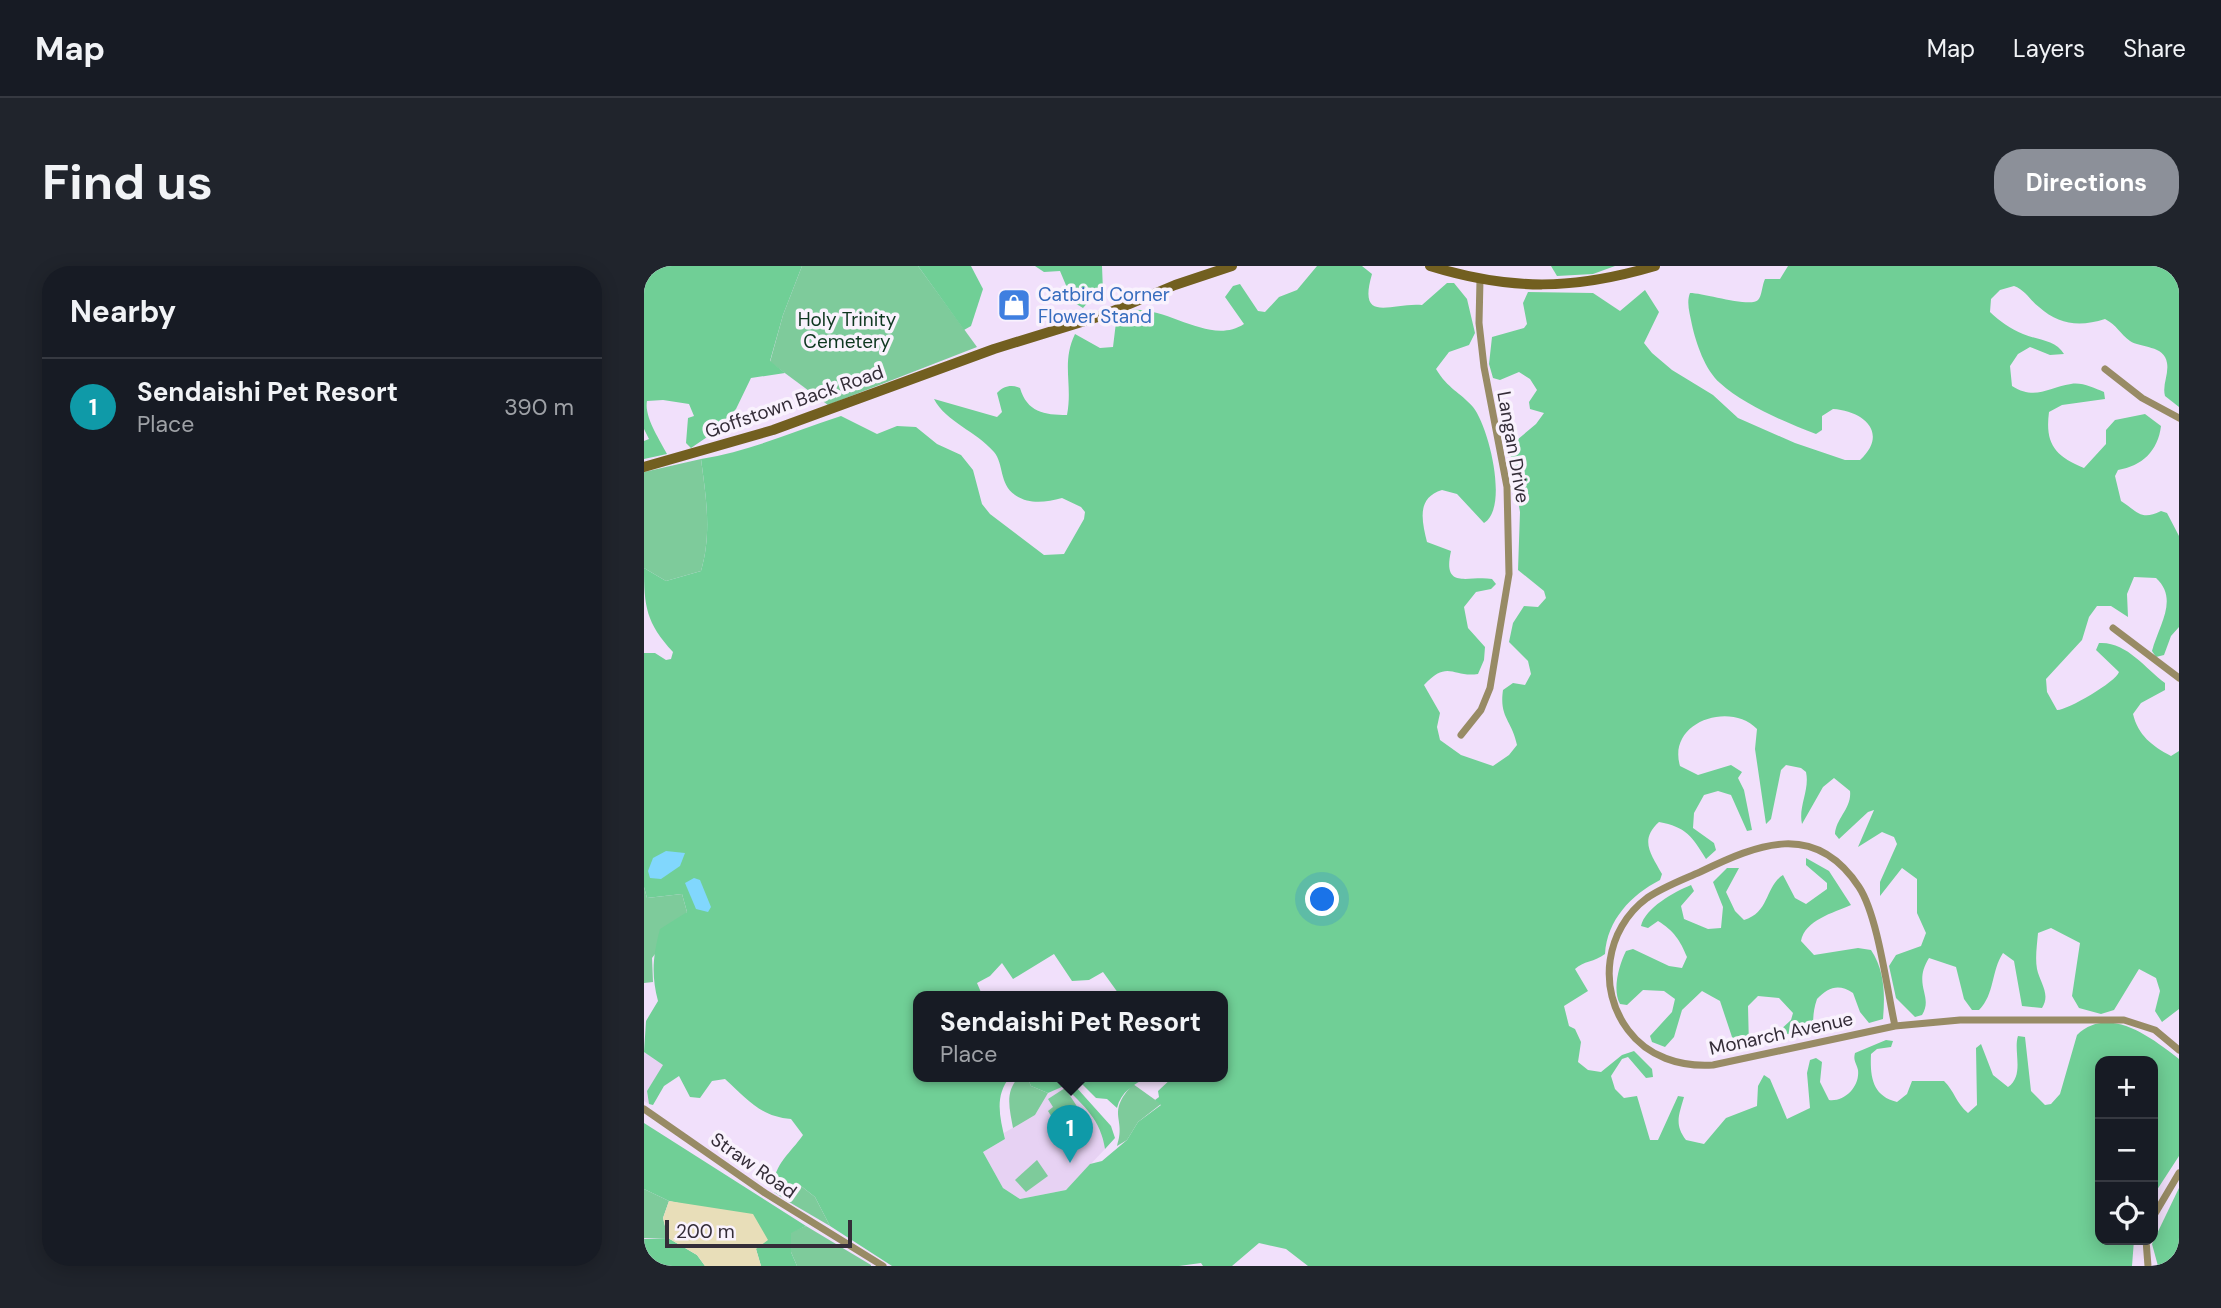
<!DOCTYPE html>
<html lang="en">
<head>
<meta charset="utf-8">
<style>
	body { margin:0; font-family:"DM Sans",sans-serif; background:#20242c; color:#f1f3f6 }
	.controls { position:absolute; right:21px; bottom:21px; display:grid; overflow:hidden; border-radius:14px; box-shadow:0 4px 18px #0003 }
	.controls button { width:63px; height:63px; display:grid; place-items:center; padding:0; border:0; border-bottom:2px solid #363941; background:#171b24; color:#f1f3f6; font:35px sans-serif }
	.scale { position:absolute; left:21px; bottom:18px; width:187px; box-sizing:border-box; padding-left:7px; border:4px solid #342d38; border-top:0; font-size:19px; line-height:24px; white-space:nowrap; color:#342d38; -webkit-text-stroke:5px #f9f2fd; paint-order:stroke }
	.you { position:absolute; left:679px; top:634px; width:24px; height:24px; margin:-18px; border:5px solid #fff; border-radius:50%; background:#1a73e8; box-shadow:0 0 0 10px #1a73e833 }
	.badge { display:grid; place-items:center; width:46px; height:46px; border-radius:50%; background:#8c9099; color:#fff; font-size:23px; font-weight:700 }
	.pin { position:absolute; translate:-50% -58px; filter:drop-shadow(0 2px 4px #0008) }
	.pin::after { content:''; position:absolute; top:37px; width:24px; height:21px; background:inherit; clip-path:polygon(0 0,100% 0,50% 100%) }
	.popup { position:absolute; left:269px; top:725px; width:315px; height:91px; box-sizing:border-box; display:grid; place-content:center; border-radius:14px; background:#171b24; filter:drop-shadow(0 2px 5px #0005); font-size:23px; white-space:nowrap; color:#9ea1a6 }
	.popup b { font-size:26px; color:#f1f3f6 }
	.popup::after { content:''; position:absolute; left:50%; top:100%; margin-left:-14px; border:14px solid transparent; border-top-color:#171b24 }
	.list { margin:0; padding:0; list-style:none }
	h2 { display:flex; justify-content:space-between; align-items:center; height:91px; margin:0; padding:0 28px; font-size:30px }
	h2 small { font-size:23px; font-weight:400; color:#9ea1a6 }
	.list li { display:grid; grid-template-columns:46px 1fr auto; gap:21px; align-items:center; box-sizing:border-box; height:98px; padding:0 28px; border-top:2px solid #363941 }
	.list b { display:block; font-size:26px; white-space:nowrap }
	.list p { margin:0; font-size:23px; white-space:nowrap; color:#9ea1a6 }
	.list em { font-size:23px; font-style:normal; color:#9ea1a6 }
	.icon { flex:none; width:38px; height:38px; fill:none; stroke:currentColor; stroke-width:2; stroke-linecap:round; stroke-linejoin:round }
	.map { position:relative; flex:none; width:1535px; height:1000px; overflow:hidden; border-radius:28px }
	header { display:flex; align-items:center; gap:42px; box-sizing:border-box; height:98px; padding:0 35px; background:#171b24; border-bottom:2px solid #363941 }
	header strong { font-size:33px }
	nav { display:flex; gap:38px; margin-inline-start:auto; font-size:24px }
	.intro { display:flex; align-items:center; justify-content:space-between; box-sizing:border-box; height:168px; padding:0 42px }
	h1 { margin:0; font-size:49px }
	.button { padding:18px 32px; border-radius:28px; background:#8c9099; color:#fff; font-size:24px; font-weight:700 }
	main { display:flex; gap:42px; padding:0 42px }
	aside { flex:1; background:#171b24; border-radius:28px; box-shadow:0 4px 18px #0003 }
	.map>svg:first-child { display:block }
</style>
</head>
<body>
<header>
<strong>Map</strong>
<nav><a>Map</a><a>Layers</a><a>Share</a></nav>
</header>
<div class="intro"><h1>Find us</h1><a class="button">Directions</a></div>
<main>
<aside>
<h2>Nearby<small></small></h2>
<ul class="list">
<li><span class="badge" style="background:#0f9aa8">1</span><div><b>Sendaishi Pet Resort</b><p>Place</p></div><em>390 m</em></li>
</ul>
</aside>
<div class="map">
<svg width="1535" height="1000" viewBox="0 0 1535 1000">
	<rect width="100%" height="100%" fill="#f1e0fb"/>
	<g fill="#e7d2f3">
		<polygon points="0,786 20,799 3,825 5,838 0,835"/>
		<polygon points="420,819 442,840 458,865 461,883 422,924 376,933 359,922 339,886 361,873 360,867 391,849 404,827"/>
	</g>
	<g fill="#7ecb9b">
		<polygon points="158,0 274,0 333,81 184,139 126,96 139,49"/>
		<path d="M 57,193 C 62,231 68,267 57,305 L 22,315 L 0,302 L 0,206 Z"/>
		<polygon points="0,621 3,632 38,628 43,646 8,692 9,716 0,717"/>
		<path d="M 375,811 L 383,811 L 387,820 L 404,827 L 391,849 L 369,862 C 366,844 360,826 375,811 Z"/>
		<path d="M 489,818 L 517,838 L 494,856 L 483,874 L 473,880 C 483,851 461,849 489,818 Z"/>
		<polygon points="421,822 434,842 425,848 427,852 414,861 404,845 409,841 404,833"/>
		<polygon points="393,894 404,910 382,926 371,914"/>
		<polygon points="157,920 171,931 186,960 145,936"/>
		<polygon points="0,923 25,935 19,952 24,972 0,972"/>
		<polygon points="162,960 227,999 227,1000 153,1000 147,986 147,966"/>
	</g>
	<g fill="#70cf96" fill-rule="evenodd">
		<path d="M 0,0 L 158,0 L 139,49 L 126,95 L 141,107 L 107,112 L 92,143 L 69,167 L 47,182 L 42,177 L 44,152 L 50,150 L 45,138 L 19,134 L 3,135 C 0,151 16,174 23,188 L 0,193 L 0,175 L 5,173 L 0,163 Z"/>
		<polygon points="274,0 327,0 339,23 327,60 320,64"/>
		<polygon points="391,0 458,0 459,25 454,25 439,42 429,36 416,5 400,6"/>
		<path d="M 673,0 L 718,0 L 728,8 C 713,59 748,36 778,39 L 803,17 L 810,17 L 823,33 L 831,67 L 825,79 L 805,86 L 792,103 C 804,123 816,126 829,141 C 845,161 865,242 840,257 L 813,228 L 798,224 C 772,232 778,255 783,276 L 807,285 C 798,325 824,309 848,313 L 852,318 L 847,323 L 832,326 L 820,341 L 824,362 L 841,381 L 840,394 L 834,408 C 809,412 804,393 780,419 L 796,447 L 793,461 L 796,474 L 817,489 L 849,500 L 865,489 L 873,479 C 868,454 855,452 859,424 L 869,417 L 881,419 L 887,408 L 884,395 L 865,376 L 869,357 L 880,340 L 894,341 L 902,332 L 900,325 L 874,304 L 876,246 L 866,186 L 867,179 L 892,158 L 900,147 L 886,143 L 885,136 L 893,124 L 886,113 L 875,106 L 856,114 L 849,112 L 845,98 L 848,71 L 880,62 L 883,58 L 879,37 L 884,26 L 949,27 L 976,45 L 1001,24 L 1015,46 L 1000,77 L 1008,87 L 1028,104 L 1069,129 L 1094,152 L 1151,177 L 1201,194 L 1216,194 C 1245,167 1220,145 1189,143 L 1178,150 L 1178,164 L 1172,168 C 1141,156 1100,139 1076,117 C 1061,104 1052,77 1048,59 C 1046,48 1042,37 1046,27 C 1060,27 1107,42 1114,34 C 1118,30 1118,19 1121,13 L 1136,13 L 1144,0 L 1535,0 L 1535,141 L 1521,130 C 1518,119 1525,108 1523,97 C 1521,79 1496,82 1486,75 C 1476,68 1473,59 1461,53 C 1436,61 1415,59 1395,41 C 1386,34 1381,24 1370,20 L 1356,24 L 1347,33 L 1346,46 C 1355,55 1367,63 1379,68 C 1393,74 1412,74 1420,88 L 1406,89 L 1386,81 L 1374,88 L 1366,100 L 1368,120 C 1392,135 1404,121 1427,118 C 1438,116 1450,122 1460,126 L 1461,133 L 1418,139 L 1405,146 C 1401,177 1410,190 1440,202 L 1462,178 L 1462,164 L 1471,154 L 1501,148 L 1517,160 C 1514,185 1498,200 1474,204 L 1471,210 L 1477,235 C 1494,246 1497,255 1517,245 L 1523,247 L 1535,270 L 1535,361 L 1527,370 L 1520,389 L 1512,391 L 1508,385 C 1515,359 1535,333 1512,312 L 1490,311 L 1483,328 L 1484,351 L 1467,340 L 1453,340 L 1445,351 L 1438,374 L 1402,413 L 1403,426 L 1413,444 C 1422,445 1472,416 1475,406 L 1452,384 L 1455,377 C 1482,375 1501,402 1521,417 L 1521,424 L 1497,437 L 1489,448 C 1494,469 1508,480 1527,490 L 1535,485 L 1535,743 L 1518,756 L 1511,745 L 1516,725 L 1512,712 L 1495,703 L 1470,744 L 1457,748 L 1435,742 L 1428,730 L 1436,677 L 1407,662 L 1394,667 C 1393,679 1391,692 1393,703 C 1396,717 1407,728 1398,742 L 1378,740 L 1370,695 L 1359,687 C 1347,705 1351,728 1335,744 L 1328,744 L 1320,733 L 1312,701 L 1285,692 C 1268,719 1290,730 1278,749 L 1271,751 L 1252,732 L 1245,700 L 1252,689 L 1277,680 L 1282,667 L 1273,647 L 1273,613 L 1258,602 L 1236,630 L 1236,616 L 1253,578 L 1250,571 L 1238,566 L 1214,581 L 1230,544 L 1224,546 L 1195,573 L 1191,568 C 1192,552 1208,542 1206,525 L 1190,512 L 1179,521 L 1158,558 C 1154,541 1166,524 1162,506 L 1157,502 L 1142,499 L 1137,504 L 1127,553 L 1122,558 L 1111,483 L 1113,463 C 1086,435 1023,456 1036,500 L 1054,509 L 1087,499 L 1098,506 L 1094,512 L 1100,524 L 1108,564 L 1103,565 L 1087,529 L 1074,525 L 1060,529 L 1050,547 L 1049,562 L 1070,577 L 1072,584 L 1062,593 C 1048,570 1042,561 1015,556 C 995,574 1007,588 1018,608 L 1016,614 C 987,629 963,654 961,688 C 951,696 939,695 931,703 L 944,725 L 920,740 L 925,760 L 931,763 L 937,776 L 934,796 L 944,804 L 957,806 L 978,789 L 990,785 L 1008,803 L 1009,811 L 1002,812 L 984,791 L 978,793 L 967,810 L 971,823 L 980,832 L 993,830 L 1006,874 L 1014,874 L 1034,830 L 1040,831 C 1035,849 1030,858 1042,874 L 1060,878 L 1082,852 L 1113,840 L 1114,820 L 1120,809 L 1126,813 L 1143,853 L 1166,842 L 1163,807 L 1166,794 L 1172,792 L 1178,796 L 1176,816 L 1185,834 C 1201,836 1216,820 1214,804 C 1212,796 1209,795 1211,787 L 1242,774 L 1249,775 L 1247,781 L 1233,783 L 1227,788 C 1226,810 1228,830 1253,836 L 1263,828 L 1268,815 L 1300,815 C 1311,826 1312,837 1324,847 L 1333,839 L 1332,782 L 1337,778 L 1349,809 L 1364,821 C 1381,809 1369,785 1374,770 L 1381,771 L 1387,825 L 1401,839 L 1407,838 L 1416,828 L 1433,769 C 1465,738 1508,772 1535,793 L 1535,890 L 1509,930 L 1509,795 L 1456,795 L 1456,974 L 1490,974 L 1488,1000 L 664,1000 L 642,983 L 615,977 L 588,1000 L 559,1000 L 557,997 L 535,1000 L 248,1000 L 186,960 L 171,931 L 157,920 L 145,936 L 130,926 C 127,900 146,888 159,869 L 147,853 C 117,851 103,833 81,813 L 68,815 L 56,832 L 46,831 L 35,810 L 20,820 L 9,839 L 5,838 L 3,825 L 19,799 L 0,786 L 2,755 L 14,735 C 7,709 9,689 16,663 L 43,646 L 38,628 L 3,632 L 0,621 L 0,387 L 11,387 L 22,394 L 27,393 L 29,386 C 2,357 0,340 0,302 L 22,315 L 57,305 C 68,267 62,231 57,193 C 107,185 150,165 197,150 L 233,168 L 253,160 L 272,161 L 293,178 L 317,189 L 329,204 L 338,238 L 346,248 L 400,289 L 420,288 L 440,253 L 441,246 L 437,241 L 418,232 C 402,236 386,239 371,229 C 355,218 360,198 350,186 C 332,165 302,156 290,133 L 353,151 L 358,146 L 353,127 C 359,120 368,118 376,122 C 383,146 400,149 423,149 C 429,118 417,97 431,68 L 456,82 L 469,81 L 473,48 C 513,29 562,83 600,58 L 581,31 L 589,20 L 596,18 L 614,45 L 621,46 L 635,31 L 653,24 ZM 410,688 L 428,715 L 445,714 L 459,706 L 477,731 L 578,731 L 578,811 L 529,811 L 514,825 L 515,831 L 511,834 L 517,839 L 494,856 L 483,874 L 458,895 L 446,898 L 422,924 L 376,933 L 359,922 L 339,886 L 361,873 C 356,852 350,830 366,811 L 274,811 L 274,731 L 339,731 L 333,717 L 346,710 L 358,697 L 369,713 Z"/>
		<polygon points="907,0 971,0 949,8 913,10"/>
		<path d="M 1162,592 L 1185,605 L 1207,639 C 1189,647 1161,654 1157,675 L 1170,689 L 1214,682 L 1227,684 C 1241,705 1241,729 1239,753 L 1225,757 L 1216,746 L 1209,727 C 1194,717 1184,722 1173,733 C 1162,764 1184,773 1133,767 L 1147,754 L 1149,747 L 1135,732 L 1114,730 L 1104,740 L 1105,781 L 1098,783 L 1089,774 L 1076,735 L 1058,725 L 1038,744 L 1030,771 L 1021,781 L 1008,776 L 1006,770 L 1028,746 L 1031,733 L 1020,725 L 999,724 L 983,739 L 976,738 C 968,724 975,699 982,685 L 989,683 L 1025,700 L 1038,702 L 1043,691 C 1036,674 1030,665 1014,655 L 1004,662 L 997,660 C 1001,642 1030,626 1047,619 L 1050,625 L 1037,640 L 1040,653 L 1064,663 L 1077,662 L 1079,641 L 1069,616 L 1083,602 L 1095,602 L 1082,626 L 1091,645 L 1100,654 C 1126,646 1121,620 1139,609 L 1151,632 L 1162,638 L 1183,623 L 1183,617 L 1162,599 Z"/>
		<path d="M 383,811 L 423,811 L 467,860 L 471,872 L 461,883 C 457,854 440,840 420,820 L 404,827 L 387,820 Z"/>
		<path d="M 431,811 L 505,811 C 489,818 477,826 473,842 L 463,833 L 452,832 Z"/>
		<polygon points="0,857 162,960 147,967 147,986 153,1000 117,1000 112,983 54,941 25,935 0,923"/>
		<polygon points="1535,922 1535,1000 1514,1000 1508,978"/>
		<polygon points="24,972 53,989 61,1000 0,1000 0,973"/>
	</g>
	<polygon fill="#e8deb9" points="25,935 109,948 124,974 112,983 117,1000 61,1000 53,989 24,972 19,952"/>
	<g fill="#81d7fd">
		<polygon points="22,585 41,587 36,600 17,613 6,612 4,605 9,592"/>
		<polygon points="50,612 56,614 67,641 64,646 52,643 41,617"/>
	</g>
	<g fill="none" stroke-linecap="round" stroke-linejoin="round">
		<g stroke="#988b65" stroke-width="7">
			<polyline points="1461,103 1498,132 1535,152"/>
			<polyline points="1469,362 1535,412"/>
			<polyline points="817,469 837,444 846,422 865,308 863,221 840,101 835,57 836,14"/>
			<path d="M 1251,760 C 1243,724 1234,650 1215,621 C 1171,554 1114,578 1056,606 C 1038,614 1019,621 1003,632 C 961,663 953,723 984,764 C 1004,791 1036,801 1069,799 L 1251,760 L 1316,754 L 1480,754 L 1511,764 L 1535,784"/>
			<polyline points="0,843 121,927 239,1000"/>
			<polyline points="1509,951 1535,907"/>
			<polyline points="1502,974 1504,1000"/>
		</g>
		<g stroke="#725f20" stroke-width="10">
			<path d="M 786,0 C 867,25 930,24 1011,0"/>
			<polyline points="0,201 129,164 350,83 457,50 531,19 588,0"/>
		</g>
	</g>
	<defs>
		<symbol id="shop-square" viewBox="-11 -11 22 22"><rect x="-9" y="-9" width="18" height="18" rx="4" fill="#3f7fe0" stroke="#f9f2fd"/><path d="M-5-2.5h2.3a2.7 3.5 0 0 1 5.4 0H5L5.5 6h-11ZM-1.5-2.5h3a1.5 2.3 0 0 0-3 0Z" fill="#fff"/></symbol>
	</defs>
	<g fill-rule="evenodd">
		<use href="#shop-square" x="351" y="20" width="38" height="38"/>
	</g>
	<g text-anchor="middle" stroke-width="7" stroke-linejoin="round" paint-order="stroke">
		<g font-size="19" fill="#366cbe" stroke="#f9f2fd" text-anchor="start">
			<text x="394" y="35">Catbird Corner<tspan x="394" dy="22">Flower Stand</tspan></text>
		</g>
		<g font-size="19" fill="#0e3720" stroke="#f9f2fd">
			<text x="203" y="60">Holy Trinity<tspan x="203" dy="22">Cemetery</tspan></text>
		</g>
		<g font-size="19" fill="#342d38" stroke="#f9f2fd">
			<text transform="translate(150 135) rotate(-19)" y="7">Goffstown Back Road</text>
			<text transform="translate(870 181) rotate(80)" y="7">Langan Drive</text>
			<text transform="translate(1137 767) rotate(-12)" y="7">Monarch Avenue</text>
			<text transform="translate(110 899) rotate(35)" y="7">Straw Road</text>
		</g>
	</g>
</svg>
<div class="controls">
<button>+</button>
<button>−</button>
<button><svg class="icon" aria-label="locate" viewBox="0 0 24 24"><circle cx="12" cy="12" r="6"/><path d="M12 2v4M12 18v4M2 12h4M18 12h4"/></svg></button>
</div>
<div class="scale">200 m</div>
<div class="you"></div>
<div class="pin badge" style="left:426px;top:897px;background:#0f9aa8">1</div>
<div class="popup"><b>Sendaishi Pet Resort</b>Place</div>
</div>
</main>
</body>
</html>
